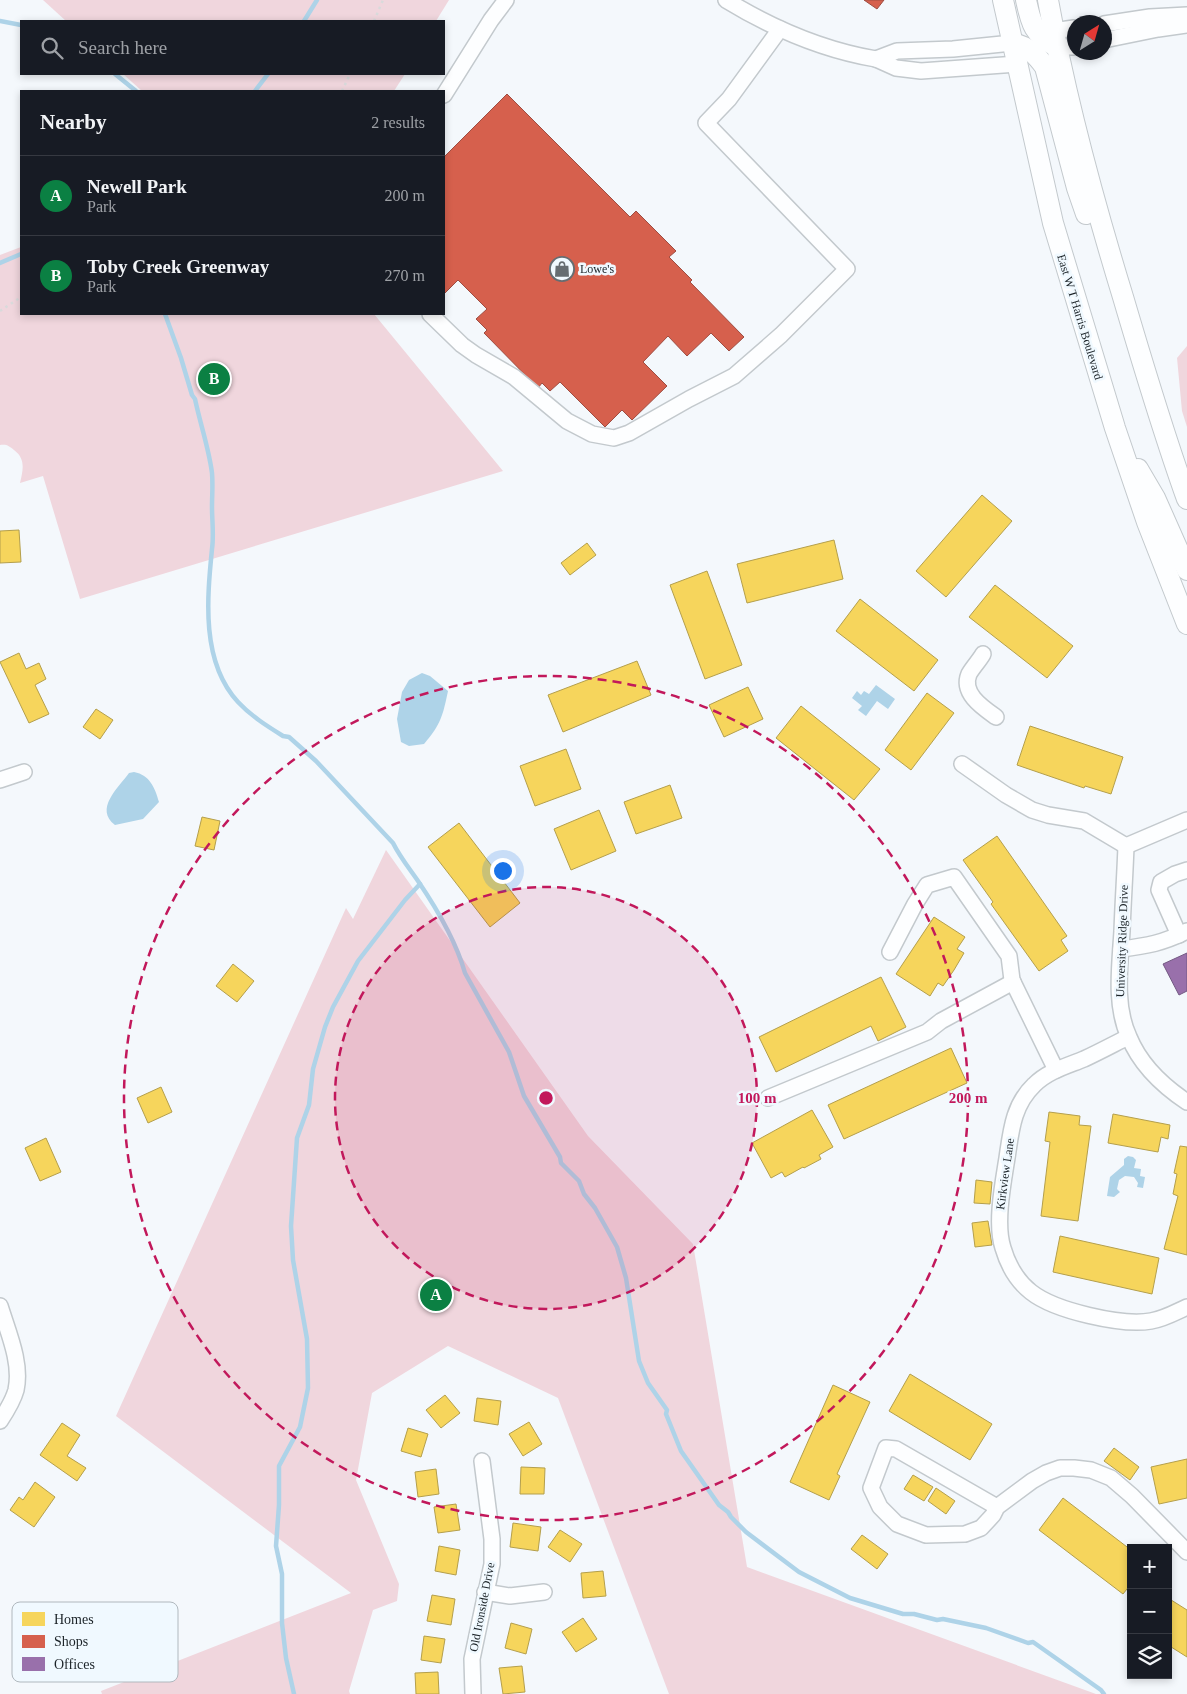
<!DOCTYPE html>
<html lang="en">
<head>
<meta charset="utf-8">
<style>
	body { margin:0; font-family:Georgia,serif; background:#242831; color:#f1f3f6 }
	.controls { position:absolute; right:15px; bottom:15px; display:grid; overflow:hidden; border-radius:0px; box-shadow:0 2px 8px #0003 }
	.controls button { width:45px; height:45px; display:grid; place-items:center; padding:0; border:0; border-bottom:1px solid #363941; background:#171b24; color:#f1f3f6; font:25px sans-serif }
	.compass { position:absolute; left:1067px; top:15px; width:45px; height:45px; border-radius:50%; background:#171b24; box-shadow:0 2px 8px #0003; rotate:37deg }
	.you { position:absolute; left:502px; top:870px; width:18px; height:18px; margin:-12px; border:4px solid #fff; border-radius:50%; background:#1a73e8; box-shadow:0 0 0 8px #1a73e833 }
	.badge { display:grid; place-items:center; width:32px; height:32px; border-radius:50%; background:#0b8043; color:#fff; font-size:16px; font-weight:700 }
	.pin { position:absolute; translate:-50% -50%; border:2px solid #fff; box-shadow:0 1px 5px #0006 }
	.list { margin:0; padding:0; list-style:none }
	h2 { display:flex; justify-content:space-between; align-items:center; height:65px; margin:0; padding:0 20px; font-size:21px }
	h2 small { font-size:16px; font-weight:400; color:#9ea1a6 }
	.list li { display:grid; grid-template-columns:32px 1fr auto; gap:15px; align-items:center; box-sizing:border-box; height:80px; padding:0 20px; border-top:1px solid #363941 }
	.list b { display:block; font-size:19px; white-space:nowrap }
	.list p { margin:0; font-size:16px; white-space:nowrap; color:#9ea1a6 }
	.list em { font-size:16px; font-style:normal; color:#9ea1a6 }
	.icon { flex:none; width:28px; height:28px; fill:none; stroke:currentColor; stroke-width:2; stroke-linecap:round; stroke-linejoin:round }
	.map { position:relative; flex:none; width:1187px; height:1694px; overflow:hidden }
	.search { position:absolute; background:#171b24; box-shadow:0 2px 8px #0003; left:20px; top:20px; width:425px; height:55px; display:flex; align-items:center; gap:12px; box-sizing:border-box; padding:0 18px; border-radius:0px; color:#9ea1a6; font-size:19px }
	.panel { position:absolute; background:#171b24; box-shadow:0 2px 8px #0003; left:20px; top:90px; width:425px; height:225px; border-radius:0px }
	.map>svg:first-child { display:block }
</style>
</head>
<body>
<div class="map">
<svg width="1187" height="1694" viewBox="0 0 1187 1694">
	<rect width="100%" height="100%" fill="#f4f8fc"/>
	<g fill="#f0d6dd">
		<polygon points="43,0 449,0 436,21 66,21"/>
		<polygon points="123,74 405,74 394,91 142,91"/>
		<path d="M 21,247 L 21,314 L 374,314 L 503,471 L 80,599 L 43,476 L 20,483 C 23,470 26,459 14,450 C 9,446 7,444 0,445 L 0,255 Z"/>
		<polygon points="1187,346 1187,427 1182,411 1177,358"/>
		<polygon points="386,850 588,1136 693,1244 747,1567 1096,1694 669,1694 558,1398 448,1346 372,1393 356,1480 399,1584 397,1601 373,1610 349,1691 350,1694 102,1694 101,1691 351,1593 116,1416 346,908 353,919"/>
	</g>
	<g fill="#aed3e8">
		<path d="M 422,673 L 430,676 L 448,691 C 443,715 441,724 424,744 L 409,746 L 401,742 L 397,719 L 402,692 L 409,680 Z"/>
		<polygon points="876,685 895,699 888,709 877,701 866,716 858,710 862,706 852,698 857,691 861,695 864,691 869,694"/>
		<path d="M 134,772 C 150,775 155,788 159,802 L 143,819 L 115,825 C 94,809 118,788 129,773 Z"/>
		<polygon points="1128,1156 1133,1157 1136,1160 1134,1168 1141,1169 1140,1176 1145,1177 1143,1188 1137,1187 1138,1183 1134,1177 1125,1176 1119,1180 1117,1189 1120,1192 1114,1197 1107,1196 1110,1177 1124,1165 1124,1159"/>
	</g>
	<g fill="#f6d55c" stroke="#b49f4c">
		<polygon points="982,495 1012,521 946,597 916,571"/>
		<polygon points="19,530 21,562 0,563 0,531"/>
		<polygon points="834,540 843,579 747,603 737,564"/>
		<polygon points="587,543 596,555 570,575 561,563"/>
		<polygon points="707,571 742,665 705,679 670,585"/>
		<polygon points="995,585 1073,646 1047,678 969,617"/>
		<polygon points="860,599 938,660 914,691 836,631"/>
		<polygon points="19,653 26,669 39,663 46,679 35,685 49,714 29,723 0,662"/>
		<polygon points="637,661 651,695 563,732 548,695"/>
		<polygon points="748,687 763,719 724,737 709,705"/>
		<polygon points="927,693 954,713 911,770 885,750"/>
		<polygon points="801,706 880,769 854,800 776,738"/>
		<polygon points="96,709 113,720 100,739 83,727"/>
		<polygon points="1030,726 1123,757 1111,794 1085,786 1084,788 1017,765"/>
		<polygon points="566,749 581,789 535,806 520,766"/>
		<polygon points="670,785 682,818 636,834 624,802"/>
		<polygon points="599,810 616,851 571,870 554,829"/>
		<polygon points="202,817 220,821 214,850 195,846"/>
		<polygon points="459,823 520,903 490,927 428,847"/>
		<polygon points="997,836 1067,936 1061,940 1068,951 1039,971 991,904 993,902 963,860"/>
		<polygon points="934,917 965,937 957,949 964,953 954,970 943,986 938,983 930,996 896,974"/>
		<polygon points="233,964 254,981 237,1002 216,986"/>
		<polygon points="881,977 906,1027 878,1041 871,1026 776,1072 759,1037"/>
		<polygon points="951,1048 967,1083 844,1139 828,1105"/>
		<polygon points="161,1087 172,1112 148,1123 137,1098"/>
		<polygon points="812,1110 833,1147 819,1155 821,1159 804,1168 803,1167 785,1177 782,1172 771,1178 752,1143"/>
		<polygon points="1049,1112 1080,1116 1079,1125 1091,1126 1078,1221 1041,1216 1050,1142 1045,1141"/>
		<polygon points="1113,1114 1170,1125 1168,1139 1161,1137 1158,1152 1108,1143"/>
		<polygon points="46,1138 61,1172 40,1181 25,1148"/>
		<polygon points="1180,1146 1187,1147 1187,1255 1164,1249 1178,1196 1173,1194 1177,1174 1174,1173"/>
		<polygon points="976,1180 992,1182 990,1204 974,1203"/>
		<polygon points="988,1221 992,1245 975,1247 972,1223"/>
		<polygon points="1060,1236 1159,1258 1152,1294 1053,1272"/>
		<polygon points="910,1374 992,1424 970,1460 889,1411"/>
		<polygon points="833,1385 870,1402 837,1474 840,1476 829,1500 790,1482"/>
		<polygon points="445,1395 460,1413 441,1428 426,1410"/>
		<polygon points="477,1398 501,1401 498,1425 474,1421"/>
		<polygon points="529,1422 542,1444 523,1456 509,1434"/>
		<polygon points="62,1423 80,1435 67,1456 86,1468 77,1481 40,1455"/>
		<polygon points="408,1428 428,1434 421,1457 401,1451"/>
		<polygon points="1114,1448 1139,1467 1130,1480 1104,1461"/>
		<polygon points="1187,1459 1187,1498 1159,1504 1151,1467"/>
		<polygon points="521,1467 545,1468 544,1494 520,1494"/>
		<polygon points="436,1469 439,1494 418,1497 415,1472"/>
		<polygon points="913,1475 933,1487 924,1501 904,1489"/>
		<polygon points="35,1482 55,1497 34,1527 10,1510 19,1497 23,1500"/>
		<polygon points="936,1488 955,1501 946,1514 928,1501"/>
		<polygon points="1063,1498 1131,1550 1131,1584 1123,1594 1039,1530"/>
		<polygon points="456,1504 460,1530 438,1533 434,1507"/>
		<polygon points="513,1523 541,1527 538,1551 510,1547"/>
		<polygon points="560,1530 582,1544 570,1562 548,1547"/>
		<polygon points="862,1535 888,1554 877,1569 851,1549"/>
		<polygon points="439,1546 460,1550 456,1575 435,1571"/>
		<polygon points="603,1571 606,1596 583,1598 581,1573"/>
		<polygon points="432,1595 455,1599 451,1625 427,1621"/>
		<polygon points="1168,1598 1187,1610 1187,1657 1168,1645"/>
		<polygon points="583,1618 597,1639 576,1652 562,1632"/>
		<polygon points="511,1623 532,1629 526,1654 505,1648"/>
		<polygon points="424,1636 445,1639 441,1663 421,1660"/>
		<polygon points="522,1666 525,1692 503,1694 499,1668"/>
		<polygon points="438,1672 439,1694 416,1694 415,1673"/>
	</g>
	<g fill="#d6604d" stroke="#9e4d42">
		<polygon points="864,0 884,0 877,9"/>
		<polygon points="507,94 630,217 636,211 676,251 669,257 692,280 690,282 744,337 729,351 711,333 687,356 668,336 643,362 667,386 632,420 622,410 605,427 560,382 550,391 542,383 538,388 484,333 487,330 476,319 487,309 458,280 444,294 444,157"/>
	</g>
	<polygon fill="#9970ab" stroke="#735983" points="1187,953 1187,991 1179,995 1163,964"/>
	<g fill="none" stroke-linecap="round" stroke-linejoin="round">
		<g stroke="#aed3e8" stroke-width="4.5">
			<polyline points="0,21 21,25"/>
			<polyline points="304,21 317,0"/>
			<polyline points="115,74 136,91"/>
			<polyline points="255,91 268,74"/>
			<polyline points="0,263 21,254"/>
			<path d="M 165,314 L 181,358 L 192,395 L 195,399 C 200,423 209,449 212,473 C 213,484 212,496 212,507 C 212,521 214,535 212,549 C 207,599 201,662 238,702 C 251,716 267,726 283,736 L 289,737 L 316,761 L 393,843 C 400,857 409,868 418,881 C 437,909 456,941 465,973 L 509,1052 L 524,1096 L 560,1157 L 561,1163 L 579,1181 L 584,1194 L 595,1208 L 617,1247 L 626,1278 L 639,1361 L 648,1383 L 667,1410 L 666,1414 L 681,1451 L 719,1505 L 728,1512 L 731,1517 L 746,1532 L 799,1572 L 850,1598 L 903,1614 L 914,1614 L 937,1620 L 943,1619 L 986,1628 L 1028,1643 L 1033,1642 L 1101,1690 L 1104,1694"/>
			<polyline points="294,1694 286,1658 282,1623 282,1574 276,1546 279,1505 279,1466 300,1427 308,1388 307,1339 293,1260 291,1226 297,1138 309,1105 313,1069 325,1027 333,1007 358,961 405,900 420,884"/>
		</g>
		<defs>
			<g id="minor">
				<path d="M 726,0 C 772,28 823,50 876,59"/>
				<polyline points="1104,24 1150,17 1187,15"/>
				<polyline points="1053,31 1074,28"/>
				<polyline points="1104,40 1158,29 1187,25"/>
				<polyline points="1012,43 953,49 897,51 876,59 896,68 921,71 1017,64"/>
				<polyline points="1057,47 1074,47"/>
				<polyline points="444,95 491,20 506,0"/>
				<polyline points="430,314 462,345 476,355 514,377 567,421 592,434 614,438 629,433 689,399 734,376 781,335 847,269 706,123 729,99 780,29"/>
				<path d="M 983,654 C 979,661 973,667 969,674 C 961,693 982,707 996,717"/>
				<polyline points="962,764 1006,795 1032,810 1048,815 1084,821 1126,846 1187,820"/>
				<polyline points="0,780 24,772"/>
				<path d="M 1126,846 C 1125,874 1123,902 1122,931 C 1120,965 1114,1005 1129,1037 C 1140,1064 1163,1086 1187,1102"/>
				<polyline points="1179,935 1159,890 1161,882 1175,874 1187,870"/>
				<path d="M 1121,949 C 1147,946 1163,943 1187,931"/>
				<polyline points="890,952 915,904 927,885 954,877 1009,956 1012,980 1056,1070"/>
				<path d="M 1128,1037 C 1114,1044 1099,1052 1084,1059 C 1067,1066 1048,1071 1034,1085 C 1013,1105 1011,1131 1007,1158 C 1003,1183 995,1224 1003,1248 C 1008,1265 1017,1281 1031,1292 C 1055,1311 1122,1326 1151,1321 C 1164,1319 1176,1312 1187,1307"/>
				<polyline points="768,1098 927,1032 941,1021 1013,982"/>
				<path d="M 0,1306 C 8,1332 22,1363 16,1390 C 13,1401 6,1412 0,1421"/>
				<polyline points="997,1507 896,1449 886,1448 871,1488 880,1507 897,1524 926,1535 965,1534 981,1528 993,1515 997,1507 1032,1481 1046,1473 1060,1468 1074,1468 1091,1470 1111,1478 1132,1496 1187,1552"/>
				<polyline points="485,1592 510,1596 544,1592"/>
				<polyline points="473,1694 472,1659 492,1564 492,1539 482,1461"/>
			</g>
			<g id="major">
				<polyline points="1003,0 1053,223 1115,428 1147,522 1187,624"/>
				<path d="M 1026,0 C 1031,24 1034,35 1057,47"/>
				<path d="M 1048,0 C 1066,101 1093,199 1123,297 C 1143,365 1163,432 1187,499"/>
				<path d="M 1012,43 C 1027,46 1036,54 1045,67 L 1077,188 L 1086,214"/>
				<polyline points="1138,469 1155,498 1187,570"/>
			</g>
		</defs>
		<use href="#minor" stroke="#c3c9cd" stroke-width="18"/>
		<use href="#major" stroke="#c3c9cd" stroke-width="22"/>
		<g stroke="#d9dadb" stroke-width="2.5" stroke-dasharray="2.5 4" stroke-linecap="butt">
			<polyline points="374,21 383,0"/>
			<polyline points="342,91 350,74"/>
			<polyline points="0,311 21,297"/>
		</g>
		<use href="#minor" stroke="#fdfeff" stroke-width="15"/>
		<use href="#major" stroke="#fdfeff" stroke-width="20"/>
	</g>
	<circle cx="546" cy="1098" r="211" fill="#c2185b" fill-opacity=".12"/>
	<g fill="none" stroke="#c2185b" stroke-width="2.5" stroke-dasharray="9 6">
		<circle cx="546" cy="1098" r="211"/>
		<circle cx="546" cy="1098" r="422"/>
	</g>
	<defs>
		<symbol id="shop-ring" viewBox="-11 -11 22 22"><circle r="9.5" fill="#f0f9ff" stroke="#666d72" stroke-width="1.5"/><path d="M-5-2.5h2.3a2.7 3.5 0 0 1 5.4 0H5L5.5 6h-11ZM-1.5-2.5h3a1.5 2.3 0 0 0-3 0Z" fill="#666d72"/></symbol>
	</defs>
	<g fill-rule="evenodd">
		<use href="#shop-ring" x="548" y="255" width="28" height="28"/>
	</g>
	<g text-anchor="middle" stroke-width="5" stroke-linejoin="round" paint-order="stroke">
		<g font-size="12" fill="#1a2227" stroke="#f0f9ff" text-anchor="start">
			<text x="580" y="273">Lowe's</text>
		</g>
		<g font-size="12" fill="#1a2227" stroke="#f0f9ff">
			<text transform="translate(1080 317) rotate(73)" y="4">East W T Harris Boulevard</text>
			<text transform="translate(1122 941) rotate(-88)" y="4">University Ridge Drive</text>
			<text transform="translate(1005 1174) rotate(-82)" y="4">Kirkview Lane</text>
			<text transform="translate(482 1607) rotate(-79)" y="4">Old Ironside Drive</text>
		</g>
	</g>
	<rect x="12" y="1602" width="166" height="80" rx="8" fill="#f0f9ff" stroke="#b0b8be" stroke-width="1"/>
	<rect x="22" y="1612" width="23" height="14" fill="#f6d55c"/>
	<rect x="22" y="1635" width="23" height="13" fill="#d6604d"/>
	<rect x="22" y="1657" width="23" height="14" fill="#9970ab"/>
	<g font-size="14" fill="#1a2227">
		<text x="54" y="1624">Homes</text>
		<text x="54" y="1646">Shops</text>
		<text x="54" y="1669">Offices</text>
	</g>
	<circle cx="546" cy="1098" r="8" fill="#c2185b" stroke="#f0f9ff" stroke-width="2.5"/>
	<g font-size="15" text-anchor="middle" font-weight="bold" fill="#c2185b" stroke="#f0f9ff" stroke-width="5" stroke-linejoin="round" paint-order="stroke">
		<text x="757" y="1103">100 m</text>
		<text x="968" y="1103">200 m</text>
	</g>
</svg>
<div class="controls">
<button>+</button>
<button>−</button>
<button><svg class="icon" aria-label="layers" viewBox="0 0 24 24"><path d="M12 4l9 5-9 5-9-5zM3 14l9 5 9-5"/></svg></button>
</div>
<svg class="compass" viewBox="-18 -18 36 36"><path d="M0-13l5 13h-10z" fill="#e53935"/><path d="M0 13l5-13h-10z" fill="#9ea1a6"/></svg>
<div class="you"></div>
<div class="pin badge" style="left:436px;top:1295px">A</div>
<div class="pin badge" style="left:214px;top:379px">B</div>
<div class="search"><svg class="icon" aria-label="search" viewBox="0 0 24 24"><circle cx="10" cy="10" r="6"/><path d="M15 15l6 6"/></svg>Search here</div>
<section class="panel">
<h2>Nearby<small>2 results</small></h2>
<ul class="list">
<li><span class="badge">A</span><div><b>Newell Park</b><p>Park</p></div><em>200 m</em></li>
<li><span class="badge">B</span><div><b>Toby Creek Greenway</b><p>Park</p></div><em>270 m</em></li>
</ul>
</section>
</div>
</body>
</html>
